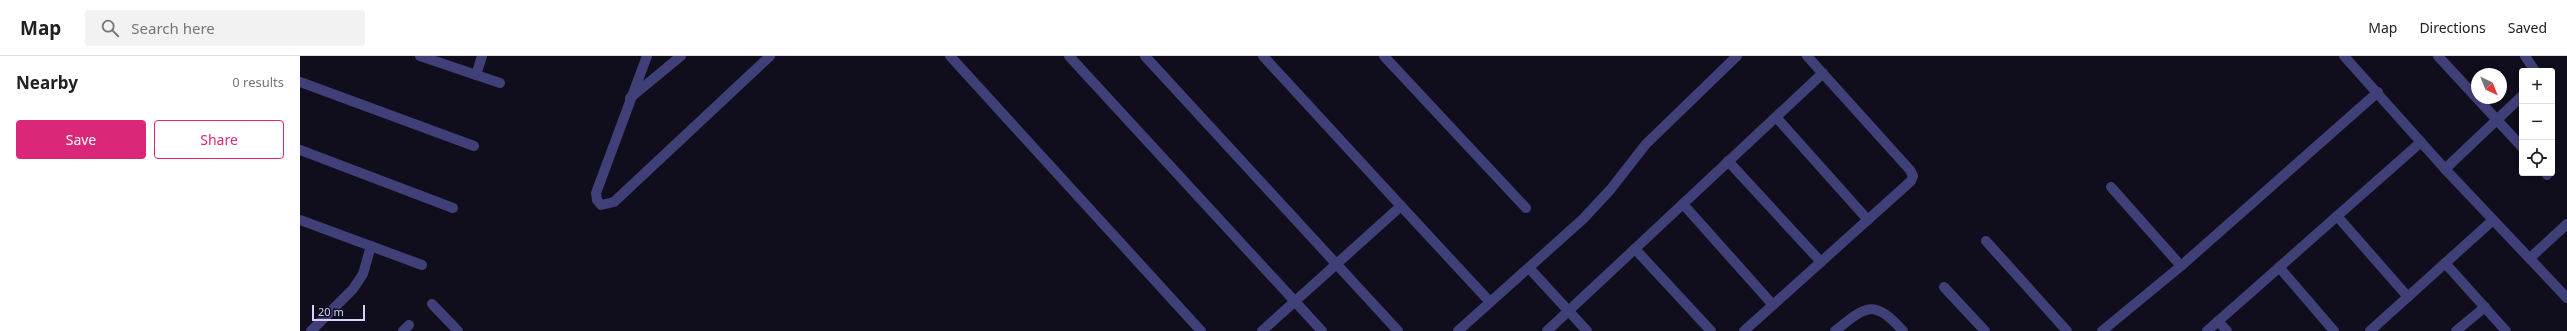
<!DOCTYPE html>
<html lang="en">
<head>
<meta charset="utf-8">
<style>
	body { margin:0; font-family:"Noto Sans",sans-serif; background:#f2f2f2; color:#202124 }
	.controls { position:absolute; right:12px; top:12px; display:grid; overflow:hidden; border-radius:4px; box-shadow:0 2px 6px #0003 }
	.controls button { width:36px; height:36px; display:grid; place-items:center; padding:0; border:0; border-bottom:1px solid #e0e0e0; background:#fff; color:#202124; font:20px sans-serif }
	.compass { position:absolute; left:2171px; top:12px; width:36px; height:36px; border-radius:50%; background:#fff; box-shadow:0 2px 6px #0003; rotate:137deg }
	.scale { position:absolute; left:12px; bottom:10px; width:53px; box-sizing:border-box; padding-left:4px; border:2px solid #d3d1f9; border-top:0; font-size:11px; line-height:14px; white-space:nowrap; color:#d3d1f9; -webkit-text-stroke:3px #100e1d; paint-order:stroke }
	.list { margin:0; padding:0; list-style:none }
	h2 { display:flex; justify-content:space-between; align-items:center; height:52px; margin:0; padding:0 16px; font-size:17px }
	h2 small { font-size:13px; font-weight:400; color:#757577 }
	.actions { display:flex; gap:8px; padding:12px 16px }
	.actions a { flex:1; padding:9px 0; border:1px solid #db2777; border-radius:4px; text-align:center; font-size:14px; color:#db2777 }
	.actions .main { background:#db2777; color:#fff }
	.icon { flex:none; width:22px; height:22px; fill:none; stroke:currentColor; stroke-width:2; stroke-linecap:round; stroke-linejoin:round }
	.map { position:relative; flex:none; width:2267px; height:275px; overflow:hidden }
	header { display:flex; align-items:center; gap:24px; box-sizing:border-box; height:56px; padding:0 20px; background:#fff; border-bottom:1px solid #e0e0e0 }
	header strong { font-size:19px }
	nav { display:flex; gap:22px; margin-inline-start:auto; font-size:14px }
	.search { width:280px; height:36px; background:#f2f2f2; display:flex; align-items:center; gap:10px; box-sizing:border-box; padding:0 14px; border-radius:4px; color:#757577; font-size:15px }
	main { display:flex }
	aside { flex:1; background:#fff }
	.map>svg:first-child { display:block }
</style>
</head>
<body>
<header>
<strong>Map</strong>
<div class="search"><svg class="icon" aria-label="search" viewBox="0 0 24 24"><circle cx="10" cy="10" r="6"/><path d="M15 15l6 6"/></svg>Search here</div>
<nav><a>Map</a><a>Directions</a><a>Saved</a></nav>
</header>
<main>
<aside>
<h2>Nearby<small>0 results</small></h2>
<ul class="list">
</ul>
<div class="actions"><a class="main">Save</a><a>Share</a></div>
</aside>
<div class="map">
<svg width="2267" height="275" viewBox="0 0 2267 275">
	<rect width="100%" height="100%" fill="#100e1d"/>
	<g fill="none" stroke-linecap="round" stroke-linejoin="round">
		<g stroke="#3f4077" stroke-width="10">
			<polyline points="120,0 200,27"/>
			<polyline points="347,0 296,137 297,144 301,149 314,146 470,0"/>
			<polyline points="650,0 901,275"/>
			<polyline points="769,0 1022,275"/>
			<polyline points="845,0 1098,275"/>
			<polyline points="963,0 1101,150"/>
			<polyline points="1084,0 1226,152"/>
			<polyline points="2044,0 2145,113 2267,242"/>
			<polyline points="2138,0 2222,91"/>
			<polyline points="2225,0 2235,15"/>
			<polyline points="176,19 182,0"/>
			<polyline points="0,26 174,90"/>
			<polyline points="330,42 381,0"/>
			<polyline points="1476,61 1568,164"/>
			<polyline points="0,94 153,152"/>
			<polyline points="1428,105 1521,206"/>
			<polyline points="2145,113 2222,40"/>
			<polyline points="2246,117 2247,119"/>
			<polyline points="1811,131 1881,210"/>
			<polyline points="1383,148 1473,249"/>
			<polyline points="2037,160 2108,241"/>
			<polyline points="0,164 122,209"/>
			<polyline points="1686,185 1767,275"/>
			<polyline points="1335,193 1411,275"/>
			<polyline points="2230,202 2267,168"/>
			<polyline points="2145,207 2206,275"/>
			<polyline points="1979,211 2034,275"/>
			<polyline points="1229,212 1287,275"/>
			<polyline points="1644,231 1685,275"/>
			<polyline points="132,248 158,275"/>
			<polyline points="1918,265 1927,275"/>
			<polyline points="11,275 53,233 63,218 71,190"/>
			<polyline points="103,275 109,269"/>
			<polyline points="962,275 1101,150 1190,246"/>
			<polyline points="1158,275 1283,163 1310,134 1346,88 1437,0"/>
			<polyline points="1247,275 1523,17"/>
			<polyline points="1444,275 1611,125 1613,120 1610,114 1507,0"/>
			<path d="M 1535,275 C 1567,249 1574,243 1603,275"/>
			<polyline points="1802,275 1881,210 2078,36"/>
			<polyline points="1907,275 2121,86"/>
			<polyline points="2070,275 2193,164"/>
			<polyline points="2156,275 2185,251"/>
		</g>
	</g>
</svg>
<div class="controls">
<button>+</button>
<button>−</button>
<button><svg class="icon" aria-label="locate" viewBox="0 0 24 24"><circle cx="12" cy="12" r="6"/><path d="M12 2v4M12 18v4M2 12h4M18 12h4"/></svg></button>
</div>
<svg class="compass" viewBox="-18 -18 36 36"><path d="M0-13l5 13h-10z" fill="#e53935"/><path d="M0 13l5-13h-10z" fill="#757577"/></svg>
<div class="scale">20 m</div>
</div>
</main>
</body>
</html>
